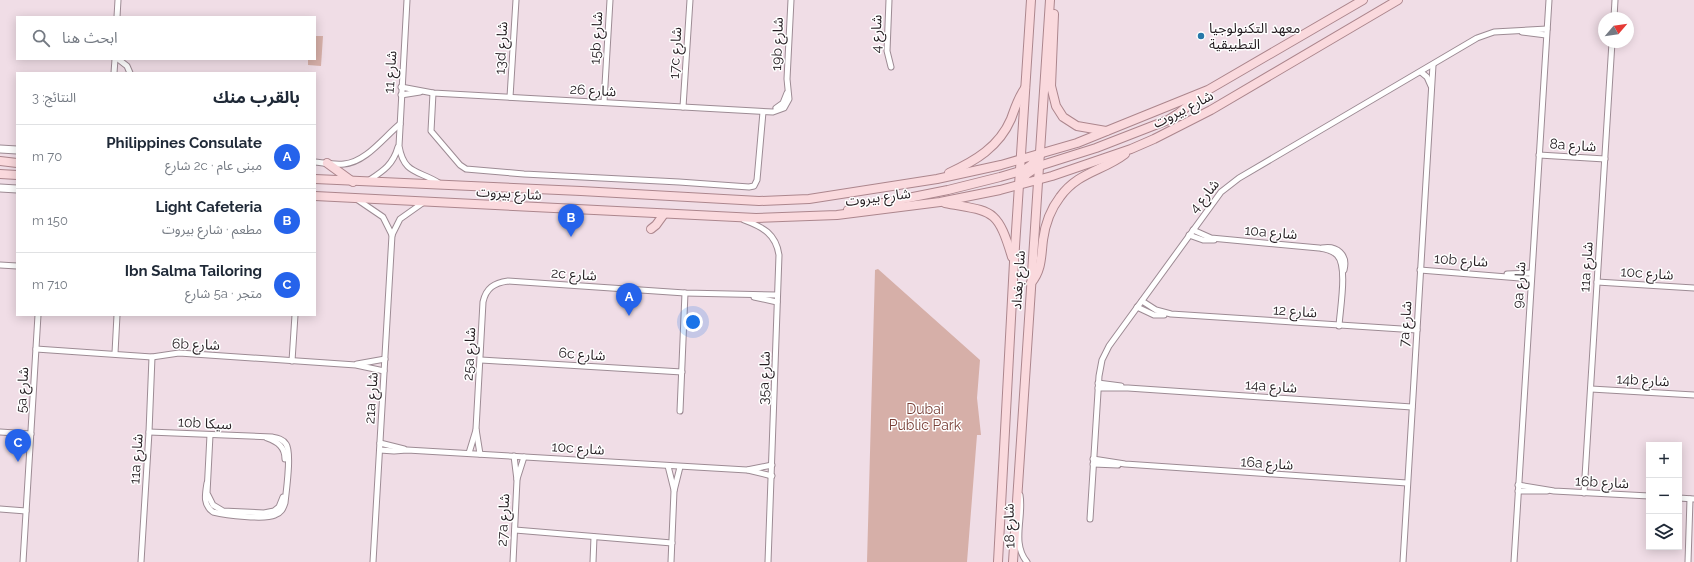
<!DOCTYPE html>
<html lang="ar">
<head>
<meta charset="utf-8">
<style>
	body { margin:0; font-family:Raleway,"Noto Sans Arabic",sans-serif; background:#f6f6f7; color:#1f2937; direction:rtl }
	.controls { position:absolute; right:12px; bottom:12px; display:grid; overflow:hidden; border-radius:0px; box-shadow:0 2px 10px #0003 }
	.controls button { width:36px; height:36px; display:grid; place-items:center; padding:0; border:0; border-bottom:1px solid #e0e1e3; background:#fff; color:#1f2937; font:20px sans-serif }
	.compass { position:absolute; left:1598px; top:12px; width:36px; height:36px; border-radius:50%; background:#fff; box-shadow:0 2px 10px #0003; rotate:61deg }
	.you { position:absolute; left:693px; top:322px; width:14px; height:14px; margin:-10px; border:3px solid #fff; border-radius:50%; background:#1a73e8; box-shadow:0 0 0 6px #1a73e833 }
	.badge { display:grid; place-items:center; width:26px; height:26px; border-radius:50%; background:#2563eb; color:#fff; font-size:13px; font-weight:700 }
	.pin { position:absolute; translate:-50% -33px; filter:drop-shadow(0 1px 2px #0008) }
	.pin::after { content:''; position:absolute; top:21px; width:14px; height:12px; background:inherit; clip-path:polygon(0 0,100% 0,50% 100%) }
	.list { margin:0; padding:0; list-style:none }
	h2 { display:flex; justify-content:space-between; align-items:center; height:52px; margin:0; padding:0 16px; font-size:17px }
	h2 small { font-size:13px; font-weight:400; color:#747a83 }
	.list li { display:grid; grid-template-columns:26px 1fr auto; gap:12px; align-items:center; box-sizing:border-box; height:64px; padding:0 16px; border-top:1px solid #e0e1e3 }
	.list b { display:block; font-size:15px; white-space:nowrap }
	.list p { margin:0; font-size:13px; white-space:nowrap; color:#747a83 }
	.list em { font-size:13px; font-style:normal; color:#747a83 }
	.icon { flex:none; width:22px; height:22px; fill:none; stroke:currentColor; stroke-width:2; stroke-linecap:round; stroke-linejoin:round }
	.map { position:relative; flex:none; width:1694px; height:562px; overflow:hidden; direction:ltr }
	.search { position:absolute; background:#fff; box-shadow:0 2px 10px #0003; left:16px; top:16px; width:300px; height:44px; display:flex; align-items:center; gap:10px; box-sizing:border-box; padding:0 14px; border-radius:0px; color:#747a83; font-size:15px }
	.panel { position:absolute; background:#fff; box-shadow:0 2px 10px #0003; left:16px; top:72px; width:300px; height:244px; border-radius:0px; direction:rtl }
	.map>svg:first-child { display:block }
</style>
</head>
<body>
<div class="map">
<svg width="1694" height="562" viewBox="0 0 1694 562">
	<rect width="100%" height="100%" fill="#f0dde6"/>
	<g fill="#d6afa8">
		<polygon points="315,36 323,36 321,66 308,65 308,59 315,59"/>
		<polygon points="878,269 980,360 977,398 981,435 977,435 967,562 867,562 875,270"/>
	</g>
	<g fill="none" stroke-linecap="round" stroke-linejoin="round">
		<defs>
			<g id="minor">
				<path d="M 407,0 L 399,146 C 404,175 419,170 439,183"/>
				<polyline points="889,0 887,51 891,67"/>
				<polyline points="117,17 118,0"/>
				<polyline points="1614,18 1615,0"/>
				<polyline points="1522,32 1546,35"/>
				<polyline points="118,59 127,66 130,73"/>
				<polyline points="1421,72 1427,77 1431,86"/>
				<polyline points="114,73 115,59"/>
				<polyline points="401,87 433,93 773,112 784,108 789,99 787,79 791,0"/>
				<polyline points="433,93 431,131 460,165 466,169 524,174 679,182 749,187 754,186 757,180 763,112"/>
				<polyline points="401,95 420,92"/>
				<polyline points="510,97 516,0"/>
				<polyline points="604,102 610,0"/>
				<polyline points="683,107 690,0"/>
				<polyline points="776,108 783,103 787,93"/>
				<polyline points="1539,155 1605,159"/>
				<path d="M 315,162 C 324,163 334,165 344,164 C 366,162 383,138 400,124"/>
				<path d="M 368,181 C 383,171 393,165 398,147"/>
				<polyline points="358,200 383,217 392,235"/>
				<path d="M 744,220 C 763,227 776,234 779,255 L 768,562"/>
				<path d="M 1193,230 L 1211,238 L 1319,248 C 1325,249 1332,250 1337,255 C 1348,266 1340,309 1339,326"/>
				<polyline points="1189,235 1203,240 1214,240"/>
				<path d="M 1322,248 C 1337,245 1348,255 1344,270"/>
				<polyline points="0,265 17,266"/>
				<polyline points="1420,270 1531,279"/>
				<polyline points="1507,274 1531,273"/>
				<polyline points="1597,282 1694,288"/>
				<polyline points="754,297 777,302"/>
				<polyline points="1142,301 1156,310 1171,314 1417,330"/>
				<polyline points="1137,307 1154,315 1164,315"/>
				<polyline points="36,349 152,357 179,353 356,365 384,371"/>
				<polyline points="115,353 117,315"/>
				<polyline points="481,360 682,372"/>
				<polyline points="292,361 295,315"/>
				<polyline points="357,364 385,359"/>
				<polyline points="1098,383 1121,386"/>
				<polyline points="1098,388 1128,388 1412,407"/>
				<polyline points="1591,389 1694,395"/>
				<polyline points="680,411 685,293"/>
				<polyline points="0,432 31,434"/>
				<path d="M 149,432 L 272,437 C 277,438 283,439 286,444 C 292,453 286,492 285,503 C 283,509 281,513 275,515 C 264,520 226,515 213,512 C 203,505 205,495 207,483"/>
				<polyline points="210,435 207,493 213,505 223,511 264,513 274,511 279,507 283,497"/>
				<path d="M 267,438 C 278,442 285,447 285,459"/>
				<polyline points="380,443 404,449"/>
				<polyline points="380,450 394,451 407,450 747,470 772,465"/>
				<polyline points="469,453 476,430"/>
				<path d="M 480,454 L 476,429 L 483,302 C 486,288 494,283 508,281 L 685,293 L 777,295"/>
				<polyline points="1093,459 1125,464 1407,483"/>
				<polyline points="1093,464 1118,465"/>
				<polyline points="668,466 674,490"/>
				<polyline points="748,470 772,476"/>
				<polyline points="517,479 524,457"/>
				<polyline points="1518,485 1554,491 1649,496"/>
				<polyline points="1518,491 1547,491"/>
				<polyline points="1584,493 1612,42"/>
				<path d="M 1020,495 C 1024,517 1011,543 1027,562"/>
				<polyline points="1679,498 1694,499"/>
				<polyline points="0,509 26,511"/>
				<polyline points="1090,519 1099,376 1102,360 1109,346 1221,192 1239,178 1477,38 1494,32 1547,29"/>
				<polyline points="515,530 672,543"/>
				<polyline points="23,562 38,315"/>
				<polyline points="141,562 149,432 152,357"/>
				<polyline points="373,562 392,235 400,219 424,202"/>
				<polyline points="513,562 517,480 514,456"/>
				<polyline points="593,562 594,537"/>
				<polyline points="671,562 674,491 680,467"/>
				<polyline points="1403,562 1433,65"/>
				<polyline points="1514,562 1549,0"/>
				<polyline points="1688,562 1690,499"/>
			</g>
			<g id="secondary">
				<polyline points="0,149 17,150"/>
				<polyline points="0,188 17,189"/>
			</g>
			<g id="primary">
				<polyline points="1054,14 1051,86 1056,106 1063,117 1077,126 1106,131"/>
				<polyline points="0,161 17,163"/>
				<polyline points="327,163 353,182"/>
				<path d="M 949,173 C 975,161 999,147 1011,119 C 1015,108 1018,98 1025,88"/>
				<polyline points="0,174 17,175"/>
				<polyline points="315,179 581,191 759,201 809,199 937,179 1001,165 1077,143 1208,90 1363,0"/>
				<polyline points="1019,185 1027,174 1039,166 1096,148 1168,120 1179,113 1203,94"/>
				<polyline points="315,196 756,218 837,215 940,202 1000,190 1052,176 1131,149 1154,139 1211,110 1398,0"/>
				<path d="M 945,203 C 992,212 997,207 1012,257"/>
				<polyline points="848,210 948,190 1000,177 1024,170 1031,165 1040,155"/>
				<polyline points="651,229 656,225 664,214"/>
				<path d="M 1031,283 C 1042,270 1041,256 1043,240 C 1045,225 1050,210 1060,197 C 1078,172 1103,171 1125,154"/>
				<polyline points="998,562 1014,262 1031,0"/>
				<polyline points="1013,562 1050,0"/>
			</g>
		</defs>
		<use href="#minor" stroke="#9d8b94" stroke-width="7"/>
		<use href="#secondary" stroke="#9d8b94" stroke-width="9"/>
		<use href="#primary" stroke="#ac868d" stroke-width="10"/>
		<use href="#minor" stroke="#fff" stroke-width="5"/>
		<use href="#secondary" stroke="#fff" stroke-width="7"/>
		<use href="#primary" stroke="#fad9dd" stroke-width="8"/>
	</g>
	<circle fill="#2678a9" stroke="#fff" stroke-width="1.5" cx="1201" cy="36" r="4"/>
	<g text-anchor="middle" stroke-width="3" stroke-linejoin="round" paint-order="stroke">
		<g font-size="14" fill="#241d21" stroke="#fff" text-anchor="start">
			<text x="1209" y="33">معهد التكنولوجيا<tspan x="1209" dy="16">التطبيقية</tspan></text>
		</g>
		<g font-size="14" fill="#241d21" stroke="#fff">
			<text transform="translate(876 34) rotate(-89)" y="5">شارع 4</text>
			<text transform="translate(596 38) rotate(-87)" y="5">15b شارع</text>
			<text transform="translate(777 44) rotate(-88)" y="5">19b شارع</text>
			<text transform="translate(501 48) rotate(-87)" y="5">13d شارع</text>
			<text transform="translate(675 53) rotate(-87)" y="5">17c شارع</text>
			<text transform="translate(390 72) rotate(-86)" y="5">شارع 11</text>
			<text transform="translate(593 90) rotate(3)" y="5">شارع 26</text>
			<text transform="translate(1183 109) rotate(-27)" y="5">شارع بيروت</text>
			<text transform="translate(1573 145) rotate(4)" y="5">8a شارع</text>
			<text transform="translate(509 193) rotate(3)" y="5">شارع بيروت</text>
			<text transform="translate(1204 196) rotate(-51)" y="5">شارع 4</text>
			<text transform="translate(878 197) rotate(-7)" y="5">شارع بيروت</text>
			<text transform="translate(1271 232) rotate(5)" y="5">10a شارع</text>
			<text transform="translate(1461 260) rotate(4)" y="5">10b شارع</text>
			<text transform="translate(1586 267) rotate(-86)" y="5">11a شارع</text>
			<text transform="translate(1647 273) rotate(4)" y="5">10c شارع</text>
			<text transform="translate(574 274) rotate(4)" y="5">2c شارع</text>
			<text transform="translate(1018 280) rotate(-86)" y="5">شارع بغداد</text>
			<text transform="translate(1519 285) rotate(-86)" y="5">9a شارع</text>
			<text transform="translate(1295 311) rotate(4)" y="5">شارع 12</text>
			<text transform="translate(1405 324) rotate(-86)" y="5">7a شارع</text>
			<text transform="translate(196 344) rotate(2)" y="5">6b شارع</text>
			<text transform="translate(469 354) rotate(-87)" y="5">25a شارع</text>
			<text transform="translate(582 354) rotate(4)" y="5">6c شارع</text>
			<text transform="translate(764 378) rotate(-88)" y="5">35a شارع</text>
			<text transform="translate(1643 380) rotate(3)" y="5">14b شارع</text>
			<text transform="translate(1271 386) rotate(4)" y="5">14a شارع</text>
			<text transform="translate(22 390) rotate(-87)" y="5">5a شارع</text>
			<text transform="translate(371 398) rotate(-86)" y="5">21a شارع</text>
			<text transform="translate(205 423) rotate(3)" y="5">10b سيكا</text>
			<text transform="translate(578 448) rotate(4)" y="5">10c شارع</text>
			<text transform="translate(136 459) rotate(-86)" y="5">11a شارع</text>
			<text transform="translate(1267 463) rotate(4)" y="5">16a شارع</text>
			<text transform="translate(1602 482) rotate(3)" y="5">16b شارع</text>
			<text transform="translate(503 520) rotate(-87)" y="5">27a شارع</text>
			<text transform="translate(1009 526) rotate(-91)" y="5">شارع 18</text>
		</g>
		<g font-size="14" fill="#794038" stroke="#fff">
			<text x="925" y="414">Dubai<tspan x="925" dy="16">Public Park</tspan></text>
		</g>
	</g>
</svg>
<div class="controls">
<button>+</button>
<button>−</button>
<button><svg class="icon" aria-label="layers" viewBox="0 0 24 24"><path d="M12 4l9 5-9 5-9-5zM3 14l9 5 9-5"/></svg></button>
</div>
<svg class="compass" viewBox="-18 -18 36 36"><path d="M0-13l5 13h-10z" fill="#e53935"/><path d="M0 13l5-13h-10z" fill="#747a83"/></svg>
<div class="you"></div>
<div class="pin badge" style="left:629px;top:316px">A</div>
<div class="pin badge" style="left:571px;top:237px">B</div>
<div class="pin badge" style="left:18px;top:462px">C</div>
<div class="search"><svg class="icon" aria-label="search" viewBox="0 0 24 24"><circle cx="10" cy="10" r="6"/><path d="M15 15l6 6"/></svg>ابحث هنا</div>
<section class="panel">
<h2>بالقرب منك<small>النتائج: 3</small></h2>
<ul class="list">
<li><span class="badge">A</span><div><b>Philippines Consulate</b><p>مبنى عام · 2c شارع</p></div><em>70 m</em></li>
<li><span class="badge">B</span><div><b>Light Cafeteria</b><p>مطعم · شارع بيروت</p></div><em>150 m</em></li>
<li><span class="badge">C</span><div><b>Ibn Salma Tailoring</b><p>متجر · 5a شارع</p></div><em>710 m</em></li>
</ul>
</section>
</div>
</body>
</html>
